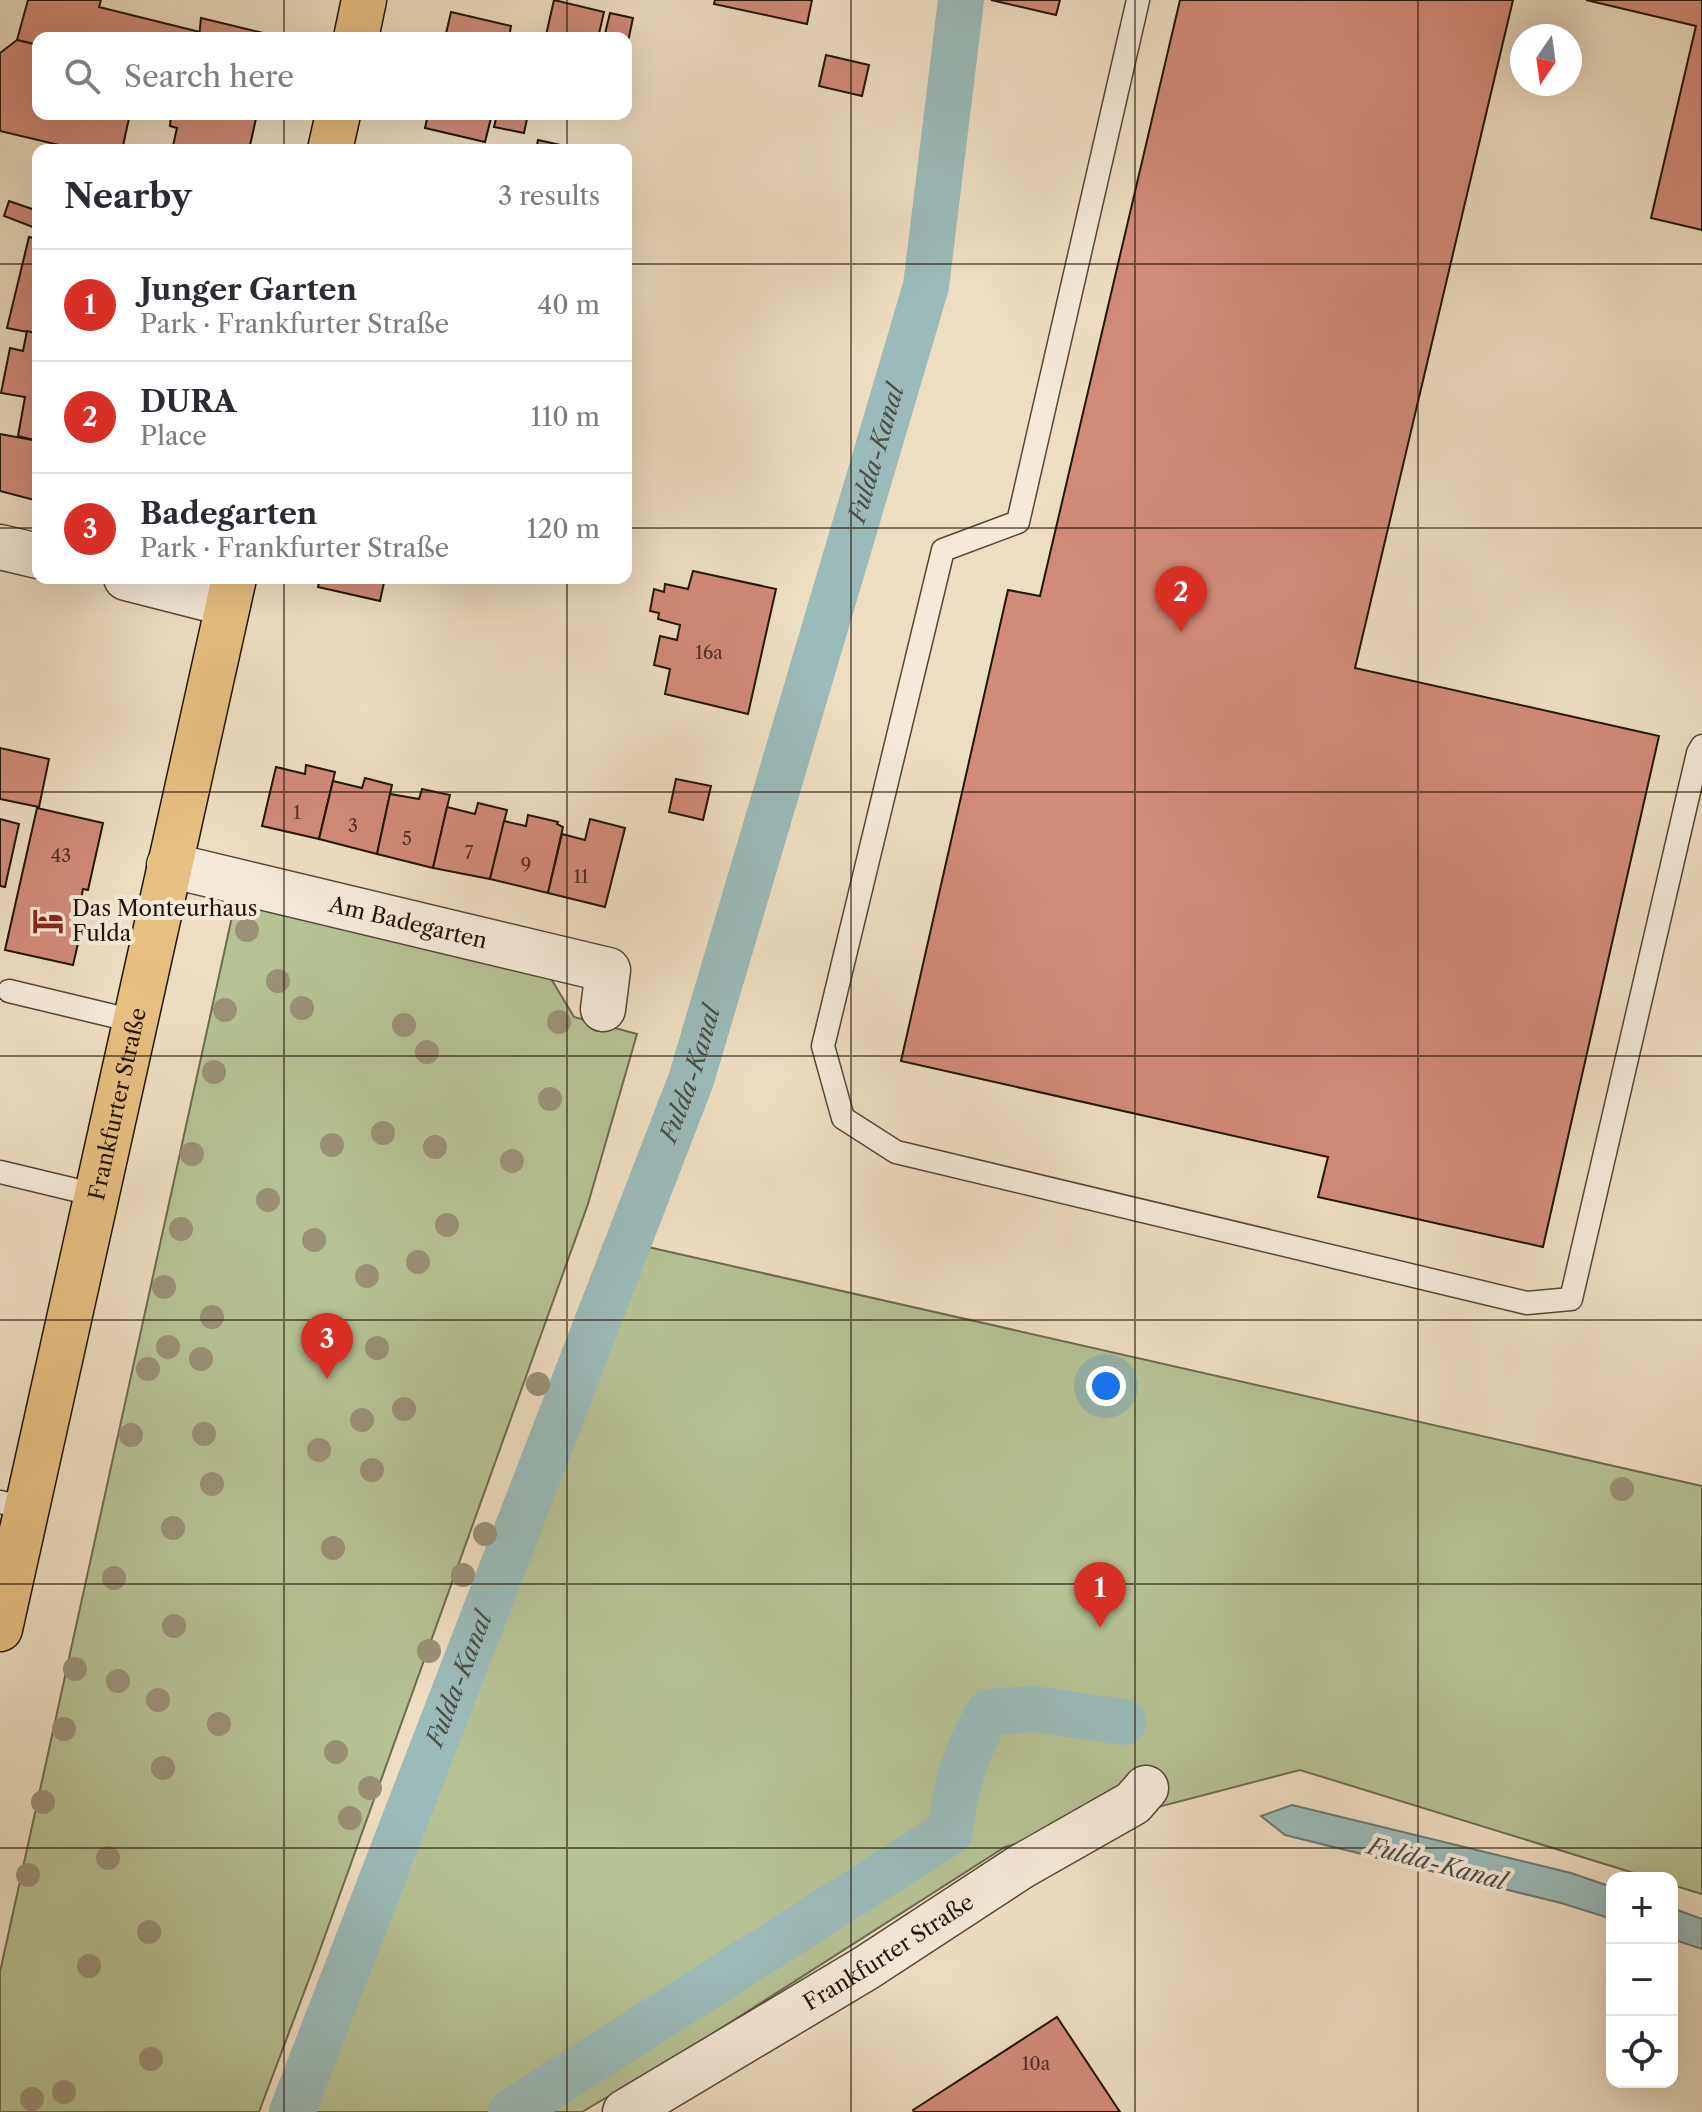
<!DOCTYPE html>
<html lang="en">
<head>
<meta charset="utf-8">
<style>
	body { margin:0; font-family:"Libre Caslon Text",serif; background:#f2f2f3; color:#2b2b33 }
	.controls { position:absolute; right:24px; bottom:24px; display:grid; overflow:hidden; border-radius:16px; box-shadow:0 8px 32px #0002 }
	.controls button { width:72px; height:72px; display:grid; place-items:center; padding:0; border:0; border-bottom:2px solid #e1e1e2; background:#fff; color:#2b2b33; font:40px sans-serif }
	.compass { position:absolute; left:1510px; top:24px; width:72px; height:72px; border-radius:50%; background:#fff; box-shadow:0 8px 32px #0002; rotate:193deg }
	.you { position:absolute; left:1106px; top:1386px; width:28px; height:28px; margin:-20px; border:6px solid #fff; border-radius:50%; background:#1a73e8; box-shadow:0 0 0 12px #1a73e833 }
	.badge { display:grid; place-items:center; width:52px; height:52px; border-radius:50%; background:#d93025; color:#fff; font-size:26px; font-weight:700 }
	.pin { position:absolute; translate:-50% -66px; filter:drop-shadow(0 2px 4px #0008) }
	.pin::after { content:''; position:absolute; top:42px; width:28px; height:24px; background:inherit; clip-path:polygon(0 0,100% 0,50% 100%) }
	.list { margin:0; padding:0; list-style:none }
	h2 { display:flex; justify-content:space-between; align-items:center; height:104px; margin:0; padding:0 32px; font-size:34px }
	h2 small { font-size:26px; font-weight:400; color:#7c7c81 }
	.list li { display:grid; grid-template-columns:52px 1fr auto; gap:24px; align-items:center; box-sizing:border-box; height:112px; padding:0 32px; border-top:2px solid #e1e1e2 }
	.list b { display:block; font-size:30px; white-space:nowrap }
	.list p { margin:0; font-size:26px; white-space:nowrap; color:#7c7c81 }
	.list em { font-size:26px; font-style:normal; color:#7c7c81 }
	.icon { flex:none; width:44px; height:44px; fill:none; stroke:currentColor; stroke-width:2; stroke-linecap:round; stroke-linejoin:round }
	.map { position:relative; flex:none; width:1702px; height:2112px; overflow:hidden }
	.search { position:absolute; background:#fff; box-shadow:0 8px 32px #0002; left:32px; top:32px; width:600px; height:88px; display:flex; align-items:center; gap:20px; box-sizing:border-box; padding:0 28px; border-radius:16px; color:#7c7c81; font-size:30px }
	.panel { position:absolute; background:#fff; box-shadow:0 8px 32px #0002; left:32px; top:144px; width:600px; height:440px; border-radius:16px }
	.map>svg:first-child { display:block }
</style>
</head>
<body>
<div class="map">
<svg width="1702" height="2112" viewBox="0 0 1702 2112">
	<rect width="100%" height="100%" fill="#eedec1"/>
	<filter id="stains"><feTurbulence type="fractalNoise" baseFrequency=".0025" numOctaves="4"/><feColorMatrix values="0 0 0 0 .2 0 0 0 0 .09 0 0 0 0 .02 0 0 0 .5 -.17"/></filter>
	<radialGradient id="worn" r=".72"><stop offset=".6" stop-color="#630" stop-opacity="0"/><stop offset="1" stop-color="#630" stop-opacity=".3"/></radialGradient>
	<g fill="#b6c294" stroke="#6c6c4e" stroke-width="2">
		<polygon points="237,894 544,967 574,1017 637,1034 588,1204 317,1958 259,2112 0,2112 0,1972"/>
		<polygon points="648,1247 1702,1486 1702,1894 1672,1885 1672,1878 1650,1878 1300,1770 1005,1847 706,2038 582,2112 309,2112"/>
	</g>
	<g fill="#9bbbba" stroke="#6b7973" stroke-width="2">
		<polygon points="1292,1805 1571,1873 1612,1887 1612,1919 1561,1903 1285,1835 1261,1816"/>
		<polygon points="1672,1908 1702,1919 1702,1949 1672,1939"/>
	</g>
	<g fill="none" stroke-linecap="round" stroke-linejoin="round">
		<g stroke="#9bbbba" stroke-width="46">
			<path id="s1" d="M 292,2112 L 691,1080 L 926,286 L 961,0"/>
			<path d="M 511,2112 L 950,1832 C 956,1782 964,1756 989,1712 L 1033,1709 L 1123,1722"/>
		</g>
	</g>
	<g fill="#d18b79" stroke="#221508" stroke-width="2">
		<polygon points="28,0 101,0 99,7 200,32 199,38 38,38 38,45 17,40"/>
		<polygon points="554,0 604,12 598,38 559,38 546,35"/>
		<polygon points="715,0 812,0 807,24 714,4"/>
		<polygon points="991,0 1060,0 1056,15"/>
		<polygon points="1180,0 1513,0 1355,668 1659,736 1543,1247 1318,1197 1328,1157 901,1061 1008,590 1040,596"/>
		<polygon points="1586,0 1702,0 1702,230 1651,218 1696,26"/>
		<polygon points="451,12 511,26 509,38 445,38"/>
		<polygon points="610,13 633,18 626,51 626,38 604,38"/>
		<polygon points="201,18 276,36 275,38 199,38"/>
		<polygon points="17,40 38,45 38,114 130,114 122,150 80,150 0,131 0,53"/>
		<polygon points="826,55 869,65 862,96 819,86"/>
		<polygon points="171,114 257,114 249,150 172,150 177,128 170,126"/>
		<polygon points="428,114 492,114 485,142 425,128"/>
		<polygon points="497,114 528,114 524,133 494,127"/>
		<polygon points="538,140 574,148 573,150 536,150"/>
		<polygon points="9,201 38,211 38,229 4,216"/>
		<polygon points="29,237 38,239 38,334 7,328"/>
		<polygon points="27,331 38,334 38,441 18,436 25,397 1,393 10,348 23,351"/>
		<polygon points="0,434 38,441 38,501 0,491"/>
		<polygon points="693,571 776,589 748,714 665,694 670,669 654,665 660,636 677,640 680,625 658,619 659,613 650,611 654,589 664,592 665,584 688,589"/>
		<polygon points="320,578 385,578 380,601 318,587"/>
		<polygon points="0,748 49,759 39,807 0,799"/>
		<polygon points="306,765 335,772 319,839 262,826 276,767 305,774"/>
		<polygon points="365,778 392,785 377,854 319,839 333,781 362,788"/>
		<polygon points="676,779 711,786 703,820 669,812"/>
		<polygon points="422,789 450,795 433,868 377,854 390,794 419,799"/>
		<polygon points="478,803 507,810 490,879 433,868 447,807 475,814"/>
		<polygon points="37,808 103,823 88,890 83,889 77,920 83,922 73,965 5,950"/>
		<polygon points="528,815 558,822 557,824 563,827 548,893 490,879 504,821 526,826"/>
		<polygon points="0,819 19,824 5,887 0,886"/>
		<polygon points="590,819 625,828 605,907 548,893 562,834 585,840"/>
		<polygon points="1057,2017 1120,2112 914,2112 913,2110"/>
	</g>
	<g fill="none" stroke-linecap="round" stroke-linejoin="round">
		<defs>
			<g id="service">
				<polyline points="1138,0 1018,522 943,550 823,1046 843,1118 896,1152 1527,1303 1571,1299 1698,753 1702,746"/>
				<polyline points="9,991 134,1021"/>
				<polyline points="0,1172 96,1195"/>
				<polyline points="0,1502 27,1508"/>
			</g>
			<g id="minor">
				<polyline points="0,547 38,556"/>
				<polyline points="126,578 228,604"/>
				<path id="s2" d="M 169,865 L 608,970 L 603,1009"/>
				<path id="s3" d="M 625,2112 L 866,1968 L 1022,1866 L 1133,1803 L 1146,1788"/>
			</g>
			<g id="primary">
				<polyline points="356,38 364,0"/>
				<polyline points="330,150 338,114"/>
				<path id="s4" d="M 0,1629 L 234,578"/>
			</g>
		</defs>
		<use href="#service" stroke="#554736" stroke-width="25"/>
		<use href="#minor" stroke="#554736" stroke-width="47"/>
		<use href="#primary" stroke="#221508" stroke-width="47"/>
		<use href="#service" stroke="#f4ead7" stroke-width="22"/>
		<use href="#minor" stroke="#f4ead7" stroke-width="44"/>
		<use href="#primary" stroke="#e7bf80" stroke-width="44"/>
	</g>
	<g fill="#9a9176">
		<circle cx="247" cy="930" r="12"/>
		<circle cx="278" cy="981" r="12"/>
		<circle cx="302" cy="1008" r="12"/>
		<circle cx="225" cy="1010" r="12"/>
		<circle cx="559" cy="1022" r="12"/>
		<circle cx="404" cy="1025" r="12"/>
		<circle cx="427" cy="1052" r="12"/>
		<circle cx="214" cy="1072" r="12"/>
		<circle cx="550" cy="1099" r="12"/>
		<circle cx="383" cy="1133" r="12"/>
		<circle cx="332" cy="1145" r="12"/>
		<circle cx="435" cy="1147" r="12"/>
		<circle cx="192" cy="1154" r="12"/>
		<circle cx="512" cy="1161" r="12"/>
		<circle cx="268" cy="1200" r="12"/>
		<circle cx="447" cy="1225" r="12"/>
		<circle cx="181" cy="1229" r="12"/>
		<circle cx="314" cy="1240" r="12"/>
		<circle cx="418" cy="1262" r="12"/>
		<circle cx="367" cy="1276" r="12"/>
		<circle cx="164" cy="1287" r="12"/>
		<circle cx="212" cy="1317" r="12"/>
		<circle cx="168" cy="1347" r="12"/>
		<circle cx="377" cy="1348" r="12"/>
		<circle cx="201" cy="1359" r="12"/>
		<circle cx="148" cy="1369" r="12"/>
		<circle cx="538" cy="1384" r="12"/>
		<circle cx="404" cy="1409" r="12"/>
		<circle cx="362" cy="1420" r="12"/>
		<circle cx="204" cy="1434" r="12"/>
		<circle cx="131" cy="1435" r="12"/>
		<circle cx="319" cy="1450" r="12"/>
		<circle cx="372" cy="1470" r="12"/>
		<circle cx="212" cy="1484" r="12"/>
		<circle cx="1622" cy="1489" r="12"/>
		<circle cx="173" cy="1528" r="12"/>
		<circle cx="485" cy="1534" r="12"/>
		<circle cx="333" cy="1548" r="12"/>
		<circle cx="463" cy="1575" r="12"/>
		<circle cx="114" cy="1578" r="12"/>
		<circle cx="174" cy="1626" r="12"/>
		<circle cx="429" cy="1651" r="12"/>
		<circle cx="75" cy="1669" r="12"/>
		<circle cx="118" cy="1681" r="12"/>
		<circle cx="158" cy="1700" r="12"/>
		<circle cx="219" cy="1724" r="12"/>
		<circle cx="64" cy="1729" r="12"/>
		<circle cx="336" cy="1752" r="12"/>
		<circle cx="163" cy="1768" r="12"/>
		<circle cx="370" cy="1788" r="12"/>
		<circle cx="43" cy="1802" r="12"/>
		<circle cx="350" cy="1818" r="12"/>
		<circle cx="108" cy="1858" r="12"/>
		<circle cx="28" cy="1875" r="12"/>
		<circle cx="149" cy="1932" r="12"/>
		<circle cx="89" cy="1966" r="12"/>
		<circle cx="151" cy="2059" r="12"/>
		<circle cx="64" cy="2092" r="12"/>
		<circle cx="32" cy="2099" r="12"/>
	</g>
	<path fill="none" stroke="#221508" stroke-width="2" stroke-opacity="0.55" d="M 284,0 L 284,38M 567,0 L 567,38M 851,0 L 851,2112M 1135,0 L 1135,2112M 1418,0 L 1418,2112M 284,114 L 284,150M 567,114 L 567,150M 0,264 L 38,264M 626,264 L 1702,264M 0,528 L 38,528M 626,528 L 1702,528M 284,578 L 284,2112M 567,578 L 567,2112M 0,792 L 1702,792M 0,1056 L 1702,1056M 0,1320 L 1702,1320M 0,1584 L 1702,1584M 0,1848 L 1702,1848"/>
	<defs>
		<symbol id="hotel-bare" viewBox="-9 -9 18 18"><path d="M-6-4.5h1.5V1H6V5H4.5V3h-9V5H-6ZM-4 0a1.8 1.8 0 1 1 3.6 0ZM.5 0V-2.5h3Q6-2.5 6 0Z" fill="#8f2418" stroke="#f4ead7" stroke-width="2.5" paint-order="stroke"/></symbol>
	</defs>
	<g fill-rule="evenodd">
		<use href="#hotel-bare" x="26" y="899" width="44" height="44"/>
	</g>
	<g text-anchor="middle" stroke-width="8" stroke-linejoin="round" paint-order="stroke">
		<g font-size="18" fill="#4e3224">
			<text x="709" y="659">16a</text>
			<text x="297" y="819">1</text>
			<text x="353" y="832">3</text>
			<text x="407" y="845">5</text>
			<text x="469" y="859">7</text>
			<text x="61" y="862">43</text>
			<text x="526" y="871">9</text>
			<text x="581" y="883">11</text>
			<text x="1036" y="2070">10a</text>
		</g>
		<g font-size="22" fill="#221508" stroke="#f4ead7" text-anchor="start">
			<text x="72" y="916">Das Monteurhaus<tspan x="72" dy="25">Fulda</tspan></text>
		</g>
		<g font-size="22" fill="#221508" stroke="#f4ead7">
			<text dy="8" stroke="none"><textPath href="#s2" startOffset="246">Am Badegarten</textPath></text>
			<text dy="8" stroke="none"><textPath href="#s4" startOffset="538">Frankfurter Straße</textPath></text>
			<text dy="8" stroke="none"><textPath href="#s3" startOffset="308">Frankfurter Straße</textPath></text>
		</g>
		<g font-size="24" font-style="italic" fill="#4c4f46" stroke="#f4ead7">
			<text dy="8" stroke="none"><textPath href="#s1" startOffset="1760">Fulda-Kanal</textPath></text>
			<text dy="8" stroke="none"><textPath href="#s1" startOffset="1112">Fulda-Kanal</textPath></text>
			<text dy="8" stroke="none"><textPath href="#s1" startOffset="464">Fulda-Kanal</textPath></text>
			<text transform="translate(1437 1864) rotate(15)" y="8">Fulda-Kanal</text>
		</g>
	</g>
	<rect width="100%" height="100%" filter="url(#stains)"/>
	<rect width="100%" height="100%" fill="url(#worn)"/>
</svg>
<div class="controls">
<button>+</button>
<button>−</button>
<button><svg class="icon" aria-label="locate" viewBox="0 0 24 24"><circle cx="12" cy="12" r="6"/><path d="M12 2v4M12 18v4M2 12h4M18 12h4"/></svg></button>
</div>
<svg class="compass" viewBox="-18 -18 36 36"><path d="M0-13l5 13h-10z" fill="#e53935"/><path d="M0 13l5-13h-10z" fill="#7c7c81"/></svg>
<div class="you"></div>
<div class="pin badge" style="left:1100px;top:1628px">1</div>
<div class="pin badge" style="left:1181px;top:632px">2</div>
<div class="pin badge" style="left:327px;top:1379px">3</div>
<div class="search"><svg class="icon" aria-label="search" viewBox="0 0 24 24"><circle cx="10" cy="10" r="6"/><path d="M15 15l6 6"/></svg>Search here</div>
<section class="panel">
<h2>Nearby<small>3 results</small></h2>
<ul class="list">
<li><span class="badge">1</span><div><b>Junger Garten</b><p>Park · Frankfurter Straße</p></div><em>40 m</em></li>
<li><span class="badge">2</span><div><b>DURA</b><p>Place</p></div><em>110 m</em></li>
<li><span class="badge">3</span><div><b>Badegarten</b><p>Park · Frankfurter Straße</p></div><em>120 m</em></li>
</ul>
</section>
</div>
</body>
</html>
